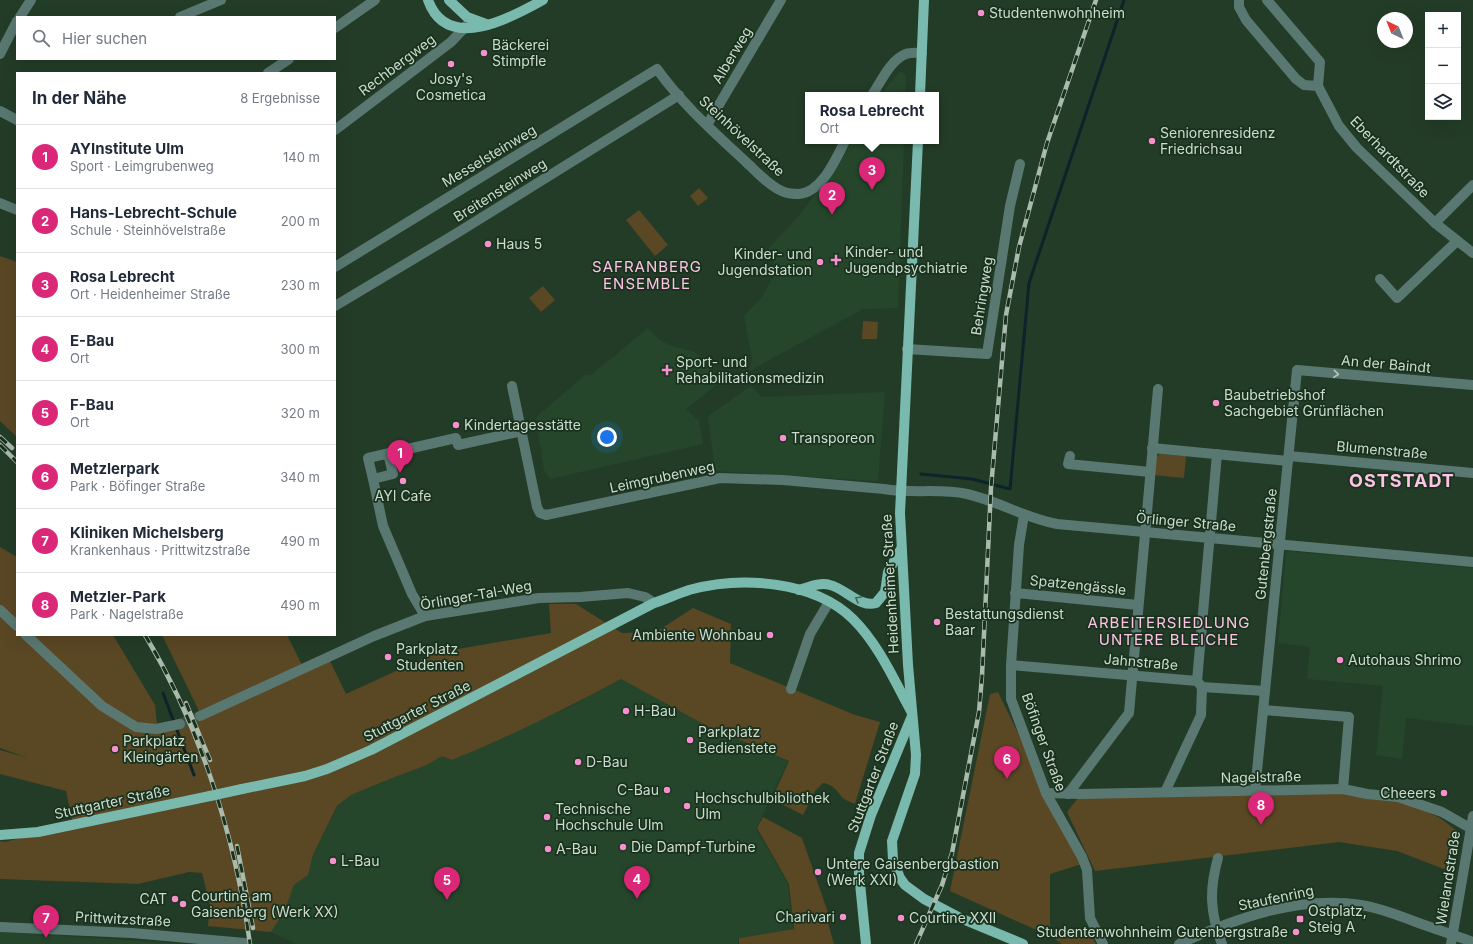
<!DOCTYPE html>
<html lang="de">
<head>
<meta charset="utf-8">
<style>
	body { margin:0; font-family:Inter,sans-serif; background:#f6f6f7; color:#1f2937 }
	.controls { position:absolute; right:12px; top:12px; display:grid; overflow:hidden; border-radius:0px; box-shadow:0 4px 16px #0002 }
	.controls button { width:36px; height:36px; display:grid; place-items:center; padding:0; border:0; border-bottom:1px solid #e0e1e3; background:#fff; color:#1f2937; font:20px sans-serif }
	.compass { position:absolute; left:1377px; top:12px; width:36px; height:36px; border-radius:50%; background:#fff; box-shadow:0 4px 16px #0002; rotate:317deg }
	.you { position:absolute; left:607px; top:437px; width:14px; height:14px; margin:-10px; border:3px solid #fff; border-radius:50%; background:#1a73e8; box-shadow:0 0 0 6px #1a73e833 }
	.badge { display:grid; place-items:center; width:26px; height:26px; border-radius:50%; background:#db2777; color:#fff; font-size:13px; font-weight:700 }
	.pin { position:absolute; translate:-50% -33px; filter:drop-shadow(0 1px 2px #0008) }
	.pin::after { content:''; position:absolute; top:21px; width:14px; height:12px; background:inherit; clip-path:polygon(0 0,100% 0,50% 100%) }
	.popup { position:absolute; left:805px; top:92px; width:134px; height:52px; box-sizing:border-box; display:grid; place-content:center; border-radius:0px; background:#fff; filter:drop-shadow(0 1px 3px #0005); font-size:13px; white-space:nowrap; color:#747a83 }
	.popup b { font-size:15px; color:#1f2937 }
	.popup::after { content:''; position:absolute; left:50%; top:100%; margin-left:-8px; border:8px solid transparent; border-top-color:#fff }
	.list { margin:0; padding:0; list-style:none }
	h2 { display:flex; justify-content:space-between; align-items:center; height:52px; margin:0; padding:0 16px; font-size:17px }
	h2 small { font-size:13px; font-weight:400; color:#747a83 }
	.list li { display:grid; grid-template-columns:26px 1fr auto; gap:12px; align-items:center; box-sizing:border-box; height:64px; padding:0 16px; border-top:1px solid #e0e1e3 }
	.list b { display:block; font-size:15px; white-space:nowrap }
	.list p { margin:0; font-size:13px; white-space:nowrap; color:#747a83 }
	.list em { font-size:13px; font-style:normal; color:#747a83 }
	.icon { flex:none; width:22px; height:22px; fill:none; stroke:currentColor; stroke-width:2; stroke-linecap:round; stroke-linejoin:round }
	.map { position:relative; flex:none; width:1473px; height:944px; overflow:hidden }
	.search { position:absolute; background:#fff; box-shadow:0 4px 16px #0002; left:16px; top:16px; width:320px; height:44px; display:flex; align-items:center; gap:10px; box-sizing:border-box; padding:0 14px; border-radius:0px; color:#747a83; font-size:15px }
	.panel { position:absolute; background:#fff; box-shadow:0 4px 16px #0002; left:16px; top:72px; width:320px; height:564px; border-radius:0px }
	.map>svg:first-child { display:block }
</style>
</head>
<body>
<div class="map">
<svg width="1473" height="944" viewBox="0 0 1473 944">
	<rect width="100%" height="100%" fill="#233c27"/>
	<g fill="#25462b">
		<polygon points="900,71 906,75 905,95 880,95"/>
		<polygon points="852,141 904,141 898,308 863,309 749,371 752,359 744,316 762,297 777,270 767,250 798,217 842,158"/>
		<polygon points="648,328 658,339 672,346 695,352 720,382 686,409 699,421 703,444 550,479 544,470 536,417 585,375 591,375"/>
		<polygon points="751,386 762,397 885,392 878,481 715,471 708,416"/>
		<polygon points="1286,551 1473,568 1473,726 1406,718 1402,759 1376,755 1383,686 1307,679 1310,647 1278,643"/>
		<polygon points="621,679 707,726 788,761 756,829 788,884 793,929 738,938 738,944 296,944 271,932 285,910 294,885 308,875 313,855 338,806 351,795 387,780 427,765 442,755 564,710"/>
		<polygon points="0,932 3,932 182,944 0,944"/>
	</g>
	<g fill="#5a4724">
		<polygon points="699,188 708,198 698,206 690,196"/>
		<polygon points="639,210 668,245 655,256 626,220"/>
		<polygon points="0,256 17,262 17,437 0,421"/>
		<polygon points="543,286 555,300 541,312 529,298"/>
		<polygon points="863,321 878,322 877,339 862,339"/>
		<polygon points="1160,454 1186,456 1184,478 1153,475 1157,456"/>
		<path d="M 0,547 L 17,557 L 17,635 L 113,635 L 155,705 L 158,733 L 204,717 L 329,659 L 346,694 L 435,653 L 551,633 L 549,604 L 576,604 L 622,633 L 656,632 L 693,608 L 731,624 L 730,663 L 855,715 L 880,722 L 855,804 C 851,802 844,800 841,796 C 835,789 834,785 823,783 L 815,791 L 803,815 L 772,799 L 789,761 L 707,726 L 621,679 C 566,709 510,736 452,760 L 442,756 L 427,765 L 387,780 L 351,795 L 337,806 L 313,855 L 308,875 L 294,885 L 285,910 L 271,932 L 208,926 L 210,905 L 202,873 L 189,872 L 138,884 L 0,879 L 0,841 L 5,842 L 73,824 L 66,791 L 0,774 L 0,750 L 28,758 L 0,748 Z"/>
		<polygon points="162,635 287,635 302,665 199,711"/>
		<polygon points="998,692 1082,864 1050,874 1050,928 1087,928 1096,944 1062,944 1052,937 950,891 990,694"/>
		<polygon points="1343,789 1409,804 1440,818 1457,831 1449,871 1397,851 1339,842 1095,871 1067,812 1081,794"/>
		<polygon points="763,817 802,838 831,921 828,923 834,944 739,944 739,938 794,929 789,884 757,828"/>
	</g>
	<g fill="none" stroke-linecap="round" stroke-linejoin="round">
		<g stroke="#0b2429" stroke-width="3">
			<polyline points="921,474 972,479 1010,489 1029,283 1124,0"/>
			<polyline points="163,693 194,775"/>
		</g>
		<polyline stroke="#3c5440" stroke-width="10" stroke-dasharray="10 5" stroke-linecap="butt" points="180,724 200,716"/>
		<g stroke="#5a7872" stroke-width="10">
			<polyline points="1239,0 1239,7 1246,20 1296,79 1304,85 1318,86"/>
			<polyline points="1267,0 1320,62 1318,86 1339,126 1357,148 1435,223 1473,253"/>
			<polyline points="20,17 31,0"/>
			<polyline points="180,17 221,0"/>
			<polyline points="335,28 375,0"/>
			<polyline points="0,54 17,21"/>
			<polyline points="268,73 289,59"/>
			<path d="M 872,95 C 881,82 890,60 906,54 C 911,52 917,53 922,53"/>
			<polyline points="0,111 17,120"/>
			<polyline points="707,125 781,0"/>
			<polyline points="335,130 451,42 469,23"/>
			<polyline points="0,203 17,210"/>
			<polyline points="1435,223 1473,185"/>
			<path d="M 335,267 L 657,69 C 682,104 715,133 746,162 C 756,171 770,187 784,192 C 787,193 795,194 799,194 C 822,192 836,159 845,141"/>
			<polyline points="1380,279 1397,298 1457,241"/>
			<polyline points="335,306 457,233 679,95"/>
			<polyline points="907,349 987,354 1010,206 1020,164"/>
			<path d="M 512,386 L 537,507 L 540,513 L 546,515 L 720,478 L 783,480 L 884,489 C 911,494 940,488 967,494 C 998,501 1025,518 1057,524 L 1473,562"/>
			<polyline points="1152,448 1288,461"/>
			<polyline points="388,453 393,474 373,479 368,458 456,438 458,445 522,431"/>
			<polyline points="1070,456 1068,464 1150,472"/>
			<polyline points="1289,456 1473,473"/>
			<polyline points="373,479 383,526 412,594 425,616"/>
			<polyline points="1024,515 1019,545 1011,665 1011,699 1046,793 1082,857 1087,870 1090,918 1103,944"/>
			<polyline points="1015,593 1138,605"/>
			<polyline points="0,610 17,626"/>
			<polyline points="26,635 102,706 136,727 156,729 180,724"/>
			<polyline points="1011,665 1197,681 1202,687 1265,691"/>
			<polyline points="1197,681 1217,454"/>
			<polyline points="791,689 810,634 829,602"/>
			<polyline points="1264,710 1349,717 1343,789"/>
			<polyline points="200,716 374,636 425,616 539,598 580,597 628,593 645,597 654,603"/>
			<polyline points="1255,791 1297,370 1473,385"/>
			<polyline points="1165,792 1201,715 1202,687"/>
			<polyline points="1046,793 1081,794 1343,789 1367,794 1398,797 1442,812 1470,828"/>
			<polyline points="1068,794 1129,713 1158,389"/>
			<path d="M 1218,858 C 1209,890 1210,913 1222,944"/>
			<polyline points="0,927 132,933 245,943"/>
			<path d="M 1179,944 C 1234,919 1299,895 1361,905 C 1379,908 1398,915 1416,922 C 1435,929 1454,935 1473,942"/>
			<polyline points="1451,944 1473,816"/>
		</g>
		<g stroke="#7abaae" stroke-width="10">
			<path d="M 428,0 C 447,53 511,18 543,0"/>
			<polyline points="449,0 467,17 486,24"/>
			<polyline points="920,95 924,0"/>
			<polyline points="918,141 900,513 908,665 916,755 915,774 892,841 893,860 900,878 905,885 924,899 960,918 1023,944"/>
			<path d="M 799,590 C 809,587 820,582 830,585 C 846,589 860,608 876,603 L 885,592 L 888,572 L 901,549"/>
			<path d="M 242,789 L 305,776 L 327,769 L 371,750 L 654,603 C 666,599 677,594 689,590 C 740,576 813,580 853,619 C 879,645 894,680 911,711"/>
			<polyline points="0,835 38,832 210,796"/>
			<polyline points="866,944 859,873 859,853 871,815 912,716"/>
		</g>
		<defs>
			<g id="rail">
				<polyline points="0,437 12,448"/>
				<polyline points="0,445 17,462"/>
				<path d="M 145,635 C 201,728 235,837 250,944"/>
				<polyline points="186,703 210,760"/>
				<polyline points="237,846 253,928"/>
				<polyline points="916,944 942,885 952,853 979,712 982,676 991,488 1006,315 1019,247 1047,143 1096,0"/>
			</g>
		</defs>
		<use href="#rail" stroke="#aabbad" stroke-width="4.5"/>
		<use href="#rail" stroke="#19321d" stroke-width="3" stroke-dasharray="9" stroke-linecap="butt"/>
		<polyline stroke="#7abaae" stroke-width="10" points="210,796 242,789"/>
	</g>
	<defs><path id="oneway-chevron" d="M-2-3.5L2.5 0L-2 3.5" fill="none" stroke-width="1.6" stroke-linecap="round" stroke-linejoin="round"/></defs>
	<use stroke="#b6c8bc" href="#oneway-chevron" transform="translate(1336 374) rotate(5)"/>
	<use stroke="#406857" href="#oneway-chevron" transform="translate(858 599) rotate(-149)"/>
	<g fill="#f690cf" stroke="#19321d" stroke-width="1.5">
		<circle cx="981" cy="13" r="4"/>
		<circle cx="484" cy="53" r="4"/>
		<circle cx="451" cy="64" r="4"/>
		<circle cx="1152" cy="141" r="4"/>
		<circle cx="488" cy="244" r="4"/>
		<path d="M834 254h4v4h4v4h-4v4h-4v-4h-4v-4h4z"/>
		<circle cx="820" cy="262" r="4"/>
		<path d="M665 364h4v4h4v4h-4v4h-4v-4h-4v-4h4z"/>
		<circle cx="1216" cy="403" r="4"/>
		<circle cx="456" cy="425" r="4"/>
		<circle cx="783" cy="438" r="4"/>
		<circle cx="403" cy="481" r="4"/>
		<circle cx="937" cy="622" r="4"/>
		<circle cx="770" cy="635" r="4"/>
		<circle cx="388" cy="657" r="4"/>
		<circle cx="1340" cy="660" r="4"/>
		<circle cx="626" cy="711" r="4"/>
		<circle cx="690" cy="740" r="4"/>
		<circle cx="115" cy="749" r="4"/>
		<circle cx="578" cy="762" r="4"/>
		<circle cx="667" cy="790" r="4"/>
		<circle cx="1444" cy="793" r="4"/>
		<circle cx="687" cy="806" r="4"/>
		<circle cx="547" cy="817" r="4"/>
		<circle cx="623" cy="847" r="4"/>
		<circle cx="548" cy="849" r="4"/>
		<circle cx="333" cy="861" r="4"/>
		<circle cx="818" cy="872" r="4"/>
		<circle cx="175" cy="899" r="4"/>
		<circle cx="183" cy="904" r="4"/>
		<circle cx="843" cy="917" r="4"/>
		<circle cx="901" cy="918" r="4"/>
		<rect x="1296" y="915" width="8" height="8" rx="2"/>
		<circle cx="1296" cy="932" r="4"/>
	</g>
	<g text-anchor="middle" stroke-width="3.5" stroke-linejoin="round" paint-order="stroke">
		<g font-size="14" fill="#cddccf" stroke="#19321d" text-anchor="start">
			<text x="989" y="18">Studentenwohnheim</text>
			<text x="492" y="50">Bäckerei<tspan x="492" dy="16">Stimpfle</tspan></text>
			<text x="451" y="84" text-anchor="middle">Josy's<tspan x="451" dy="16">Cosmetica</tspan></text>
			<text x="1160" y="138">Seniorenresidenz<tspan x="1160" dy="16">Friedrichsau</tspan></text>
			<text x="496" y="249">Haus 5</text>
			<text x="845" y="257">Kinder- und<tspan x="845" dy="16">Jugendpsychiatrie</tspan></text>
			<text x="812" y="259" text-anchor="end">Kinder- und<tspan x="812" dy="16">Jugendstation</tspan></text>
			<text x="676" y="367">Sport- und<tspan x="676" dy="16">Rehabilitationsmedizin</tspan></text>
			<text x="1224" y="400">Baubetriebshof<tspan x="1224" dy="16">Sachgebiet Grünflächen</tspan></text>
			<text x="464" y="430">Kindertagesstätte</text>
			<text x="791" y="443">Transporeon</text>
			<text x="403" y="501" text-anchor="middle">AYI Cafe</text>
			<text x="945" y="619">Bestattungsdienst<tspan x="945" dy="16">Baar</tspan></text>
			<text x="762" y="640" text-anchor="end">Ambiente Wohnbau</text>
			<text x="396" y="654">Parkplatz<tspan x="396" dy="16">Studenten</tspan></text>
			<text x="1348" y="665">Autohaus Shrimo</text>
			<text x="634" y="716">H-Bau</text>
			<text x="698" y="737">Parkplatz<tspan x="698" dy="16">Bedienstete</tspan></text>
			<text x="123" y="746">Parkplatz<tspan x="123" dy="16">Kleingärten</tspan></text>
			<text x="586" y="767">D-Bau</text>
			<text x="659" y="795" text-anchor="end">C-Bau</text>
			<text x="1436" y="798" text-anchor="end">Cheeers</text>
			<text x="695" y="803">Hochschulbibliothek<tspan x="695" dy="16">Ulm</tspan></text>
			<text x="555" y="814">Technische<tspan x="555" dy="16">Hochschule Ulm</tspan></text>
			<text x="631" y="852">Die Dampf-Turbine</text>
			<text x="556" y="854">A-Bau</text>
			<text x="341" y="866">L-Bau</text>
			<text x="826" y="869">Untere Gaisenbergbastion<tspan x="826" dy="16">(Werk XXI)</tspan></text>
			<text x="191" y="901">Courtine am<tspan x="191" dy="16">Gaisenberg (Werk XX)</tspan></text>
			<text x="167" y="904" text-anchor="end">CAT</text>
			<text x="1308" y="916">Ostplatz,<tspan x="1308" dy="16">Steig A</tspan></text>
			<text x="835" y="922" text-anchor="end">Charivari</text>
			<text x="909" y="923">Courtine XXII</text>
			<text x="1288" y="937" text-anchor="end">Studentenwohnheim Gutenbergstraße</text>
		</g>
		<g font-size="14" fill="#cddccf" stroke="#19321d">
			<text transform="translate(732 55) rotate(-59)" y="5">Alberweg</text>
			<text transform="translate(397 65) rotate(-37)" y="5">Rechbergweg</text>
			<text transform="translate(742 136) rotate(43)" y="5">Steinhövelstraße</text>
			<text transform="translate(489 156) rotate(-31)" y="5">Messelsteinweg</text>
			<text transform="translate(1390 157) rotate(46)" y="5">Eberhardtstraße</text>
			<text transform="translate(500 190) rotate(-32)" y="5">Breitensteinweg</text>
			<text transform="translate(982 296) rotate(-81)" y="5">Behringweg</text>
			<text transform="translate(1386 364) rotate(5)" y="5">An der Baindt</text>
			<text transform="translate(1382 450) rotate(5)" y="5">Blumenstraße</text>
			<text transform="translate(662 477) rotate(-12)" y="5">Leimgrubenweg</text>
			<text transform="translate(1186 522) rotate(5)" y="5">Örlinger Straße</text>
			<text transform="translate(1266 544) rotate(-84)" y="5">Gutenbergstraße</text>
			<text transform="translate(890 584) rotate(-93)" y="5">Heidenheimer Straße</text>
			<text transform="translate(1078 585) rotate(6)" y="5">Spatzengässle</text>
			<text transform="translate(476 595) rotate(-10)" y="5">Örlinger-Tal-Weg</text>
			<text transform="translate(1141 662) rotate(5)" y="5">Jahnstraße</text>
			<text transform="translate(417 711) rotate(-27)" y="5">Stuttgarter Straße</text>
			<text transform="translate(1044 742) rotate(70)" y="5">Böfinger Straße</text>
			<text transform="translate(873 777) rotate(-69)" y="5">Stuttgarter Straße</text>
			<text transform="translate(1261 777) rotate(-1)" y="5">Nagelstraße</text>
			<text transform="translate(112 802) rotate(-12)" y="5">Stuttgarter Straße</text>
			<text transform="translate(1448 878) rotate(-81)" y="5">Wielandstraße</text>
			<text transform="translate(1276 898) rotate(-12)" y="5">Staufenring</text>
			<text transform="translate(123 919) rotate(3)" y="5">Prittwitzstraße</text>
		</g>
		<g font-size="15" letter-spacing="1" fill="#ffc3e6" stroke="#19321d">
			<text x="647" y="272">SAFRANBERG<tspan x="647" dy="17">ENSEMBLE</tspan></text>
			<text x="1169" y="628">ARBEITERSIEDLUNG<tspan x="1169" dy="17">UNTERE BLEICHE</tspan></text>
		</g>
		<g font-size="18" font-weight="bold" letter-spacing="1" fill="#ffc3e6" stroke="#19321d">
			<text x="1402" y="487">OSTSTADT</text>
		</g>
	</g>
</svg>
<div class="controls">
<button>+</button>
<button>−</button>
<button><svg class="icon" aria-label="layers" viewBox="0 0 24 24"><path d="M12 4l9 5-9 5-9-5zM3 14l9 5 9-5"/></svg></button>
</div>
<svg class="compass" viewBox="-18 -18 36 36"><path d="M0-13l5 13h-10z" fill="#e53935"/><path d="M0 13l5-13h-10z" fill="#747a83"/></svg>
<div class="you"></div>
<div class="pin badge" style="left:400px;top:473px">1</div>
<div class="pin badge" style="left:832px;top:215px">2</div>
<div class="pin badge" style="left:872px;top:190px">3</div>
<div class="popup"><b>Rosa Lebrecht</b>Ort</div>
<div class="pin badge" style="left:637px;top:899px">4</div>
<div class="pin badge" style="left:447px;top:900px">5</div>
<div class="pin badge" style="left:1007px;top:779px">6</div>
<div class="pin badge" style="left:46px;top:938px">7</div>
<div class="pin badge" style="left:1261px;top:825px">8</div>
<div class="search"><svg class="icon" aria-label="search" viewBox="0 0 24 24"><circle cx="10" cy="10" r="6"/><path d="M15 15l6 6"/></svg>Hier suchen</div>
<section class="panel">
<h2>In der Nähe<small>8 Ergebnisse</small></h2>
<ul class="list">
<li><span class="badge">1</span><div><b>AYInstitute Ulm</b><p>Sport · Leimgrubenweg</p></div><em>140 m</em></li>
<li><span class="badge">2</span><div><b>Hans-Lebrecht-Schule</b><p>Schule · Steinhövelstraße</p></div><em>200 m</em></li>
<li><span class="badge">3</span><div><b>Rosa Lebrecht</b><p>Ort · Heidenheimer Straße</p></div><em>230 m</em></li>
<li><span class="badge">4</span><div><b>E-Bau</b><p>Ort</p></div><em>300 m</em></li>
<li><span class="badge">5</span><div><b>F-Bau</b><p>Ort</p></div><em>320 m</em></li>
<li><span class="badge">6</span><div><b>Metzlerpark</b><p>Park · Böfinger Straße</p></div><em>340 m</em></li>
<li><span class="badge">7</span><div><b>Kliniken Michelsberg</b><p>Krankenhaus · Prittwitzstraße</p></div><em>490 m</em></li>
<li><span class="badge">8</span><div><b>Metzler-Park</b><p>Park · Nagelstraße</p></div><em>490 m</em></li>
</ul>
</section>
</div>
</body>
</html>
